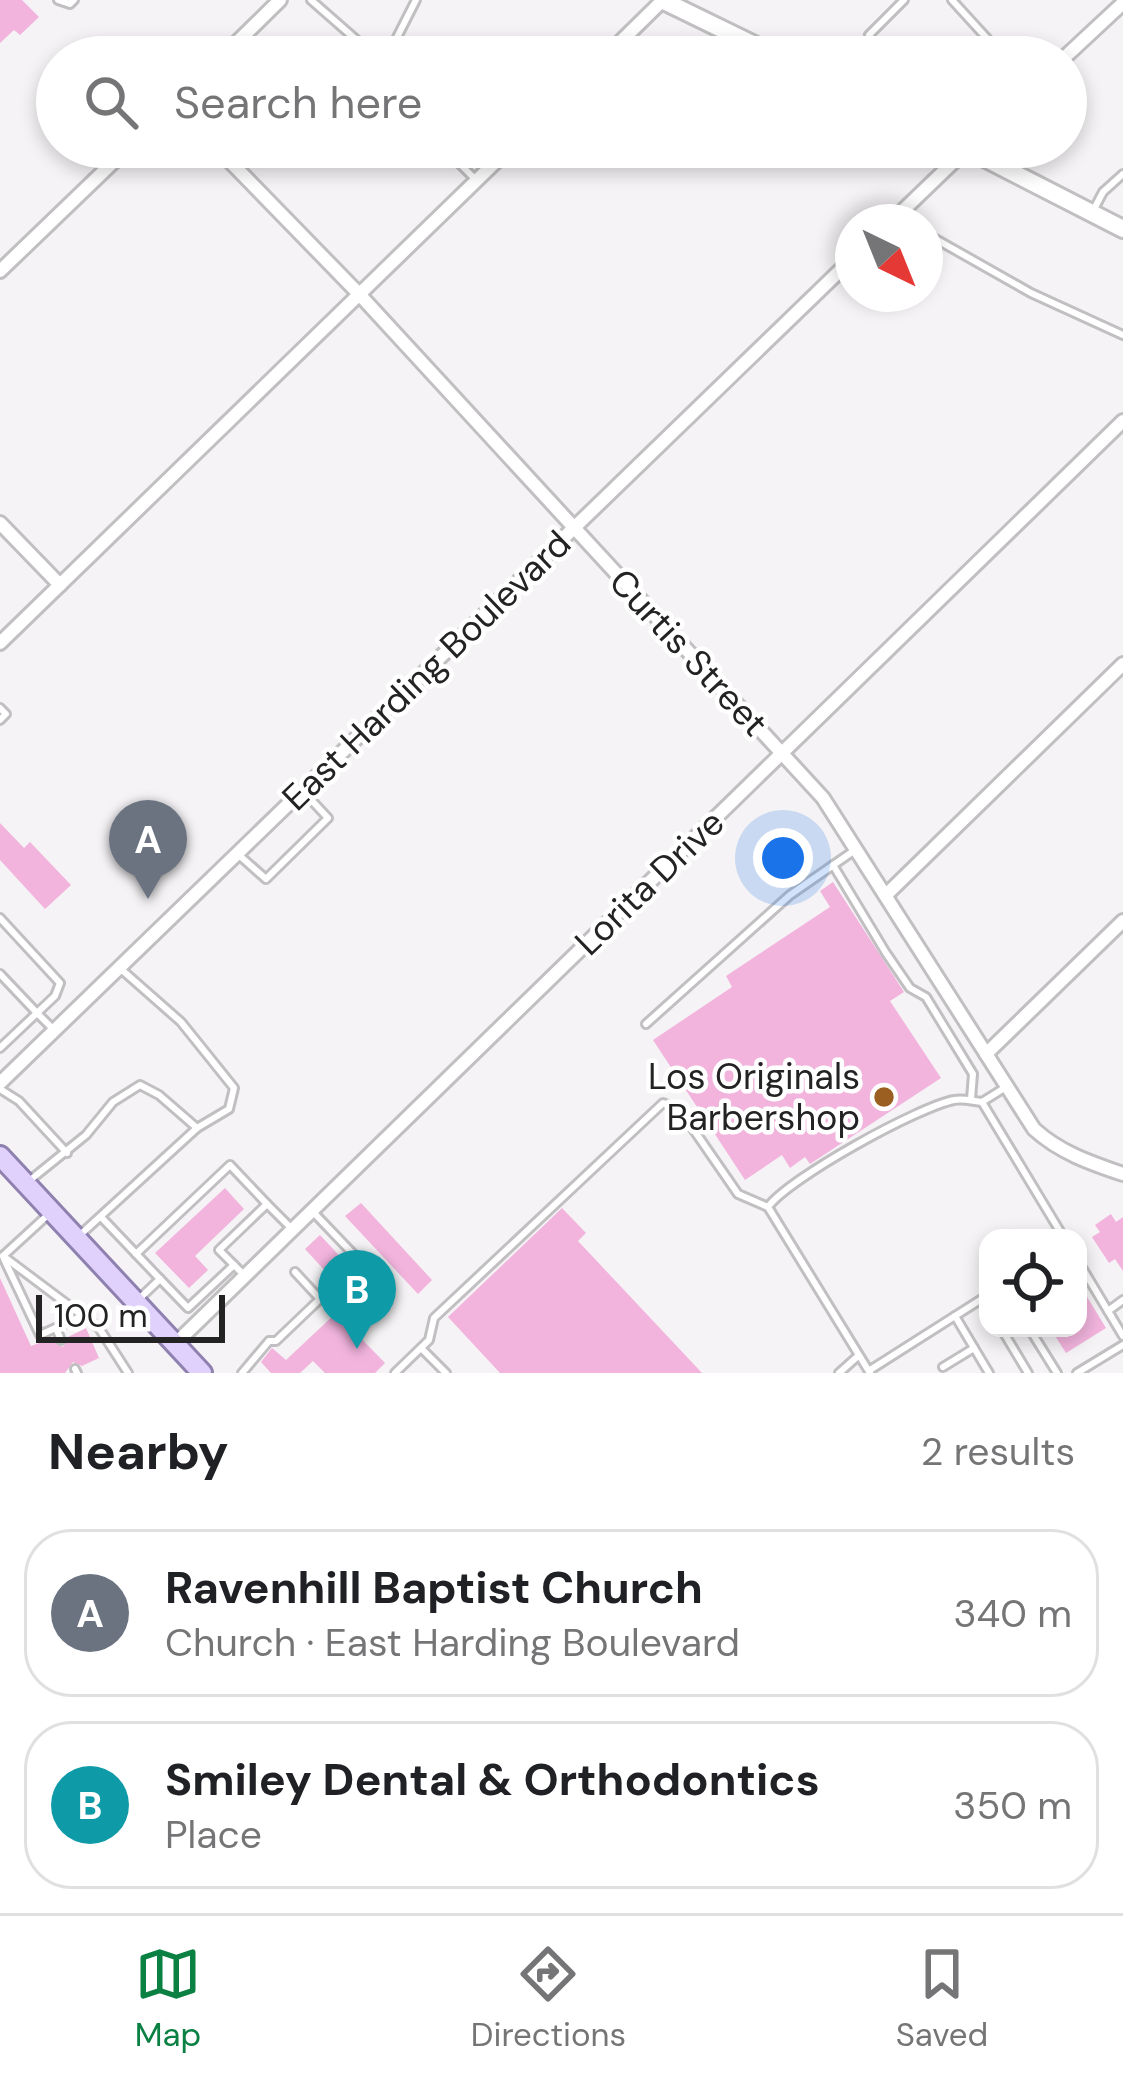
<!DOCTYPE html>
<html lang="en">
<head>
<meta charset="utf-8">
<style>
	body { margin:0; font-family:"DM Sans",sans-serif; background:#f6f6f6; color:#202124 }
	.controls { position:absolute; right:36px; bottom:36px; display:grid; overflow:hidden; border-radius:24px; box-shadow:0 6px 18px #0003 }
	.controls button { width:108px; height:108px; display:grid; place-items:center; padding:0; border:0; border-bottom:3px solid #e0e0e0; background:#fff; color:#202124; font:60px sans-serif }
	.compass { position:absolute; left:835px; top:204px; width:108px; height:108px; border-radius:50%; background:#fff; box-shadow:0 6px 18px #0003; rotate:137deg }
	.scale { position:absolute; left:36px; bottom:30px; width:189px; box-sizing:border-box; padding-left:12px; border:6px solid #232324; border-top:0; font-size:33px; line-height:42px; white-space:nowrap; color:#232324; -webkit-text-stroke:9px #fff; paint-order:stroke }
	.you { position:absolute; left:783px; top:858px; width:42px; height:42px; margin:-30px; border:9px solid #fff; border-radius:50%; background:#1a73e8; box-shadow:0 0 0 18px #1a73e833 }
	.badge { display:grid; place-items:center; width:78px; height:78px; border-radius:50%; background:#0b8043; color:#fff; font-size:39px; font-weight:700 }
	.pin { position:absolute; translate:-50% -99px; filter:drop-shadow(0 3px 6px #0008) }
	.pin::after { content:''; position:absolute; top:63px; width:42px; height:36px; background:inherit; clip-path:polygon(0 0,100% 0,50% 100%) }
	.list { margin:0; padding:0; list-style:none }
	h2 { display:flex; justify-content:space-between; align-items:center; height:156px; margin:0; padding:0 48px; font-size:51px }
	h2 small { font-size:39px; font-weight:400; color:#757577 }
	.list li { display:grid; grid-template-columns:78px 1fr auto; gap:36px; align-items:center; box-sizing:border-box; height:168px; margin:0 24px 24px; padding:0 24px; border:3px solid #e0e0e0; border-radius:48px }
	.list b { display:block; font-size:45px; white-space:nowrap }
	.list p { margin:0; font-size:39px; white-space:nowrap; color:#757577 }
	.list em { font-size:39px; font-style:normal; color:#757577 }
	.icon { flex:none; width:66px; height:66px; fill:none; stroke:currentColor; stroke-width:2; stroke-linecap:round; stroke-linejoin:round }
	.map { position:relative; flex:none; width:1123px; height:1373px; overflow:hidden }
	.search { position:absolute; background:#fff; box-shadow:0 6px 18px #0003; left:36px; right:36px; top:36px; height:132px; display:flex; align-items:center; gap:30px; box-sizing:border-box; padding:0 42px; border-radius:66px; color:#757577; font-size:45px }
	.sheet { height:540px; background:#fff }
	nav { display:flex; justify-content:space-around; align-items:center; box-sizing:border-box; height:168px; border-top:3px solid #e0e0e0; background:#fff; font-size:33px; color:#757577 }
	nav a { display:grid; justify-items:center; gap:6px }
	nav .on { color:#0b8043 }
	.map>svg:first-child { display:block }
</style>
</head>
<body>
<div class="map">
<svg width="1123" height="1373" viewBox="0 0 1123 1373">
	<rect width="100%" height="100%" fill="#f5f3f5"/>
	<g fill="#f2b4dd">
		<polygon points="0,0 22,0 39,17 20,35 14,30 0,43"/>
		<polygon points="0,823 24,848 30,842 71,885 45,909 0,860"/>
		<polygon points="833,882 904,992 890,1001 941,1078 810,1164 805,1157 790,1168 782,1155 745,1180 653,1040 732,987 726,976 830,907 820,891"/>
		<polygon points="225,1188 244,1209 195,1256 208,1270 189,1288 155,1253"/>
		<polygon points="361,1203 432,1280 418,1294 345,1216"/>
		<polygon points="562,1208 586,1233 578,1241 702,1373 500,1373 448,1317"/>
		<polygon points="1111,1214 1116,1222 1123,1217 1123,1271 1115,1259 1109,1263 1092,1237 1100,1232 1095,1225"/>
		<polygon points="320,1235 378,1297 349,1326 385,1363 375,1373 325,1373 313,1361 300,1373 271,1373 261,1362 272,1348 286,1360 351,1299 305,1249"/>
		<polygon points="0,1278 31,1346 50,1339 63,1347 68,1337 86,1328 99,1358 82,1366 73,1362 65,1373 0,1373"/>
		<polygon points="1078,1282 1106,1328 1066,1353 1050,1328 1078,1328"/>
	</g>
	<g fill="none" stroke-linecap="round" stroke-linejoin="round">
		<defs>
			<g id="service">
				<polyline points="58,0 70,4 74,0"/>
				<polyline points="311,0 376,57"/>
				<polyline points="952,0 1004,57"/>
				<polyline points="387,57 416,0"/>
				<polyline points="884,57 869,35 904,0"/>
				<polyline points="459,147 457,161 474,178"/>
				<polyline points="851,147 858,147"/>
				<polyline points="1092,213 1103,192 1123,174"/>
				<polyline points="925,233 1031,293 1123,335"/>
				<polyline points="0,708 6,714 0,720"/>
				<polyline points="240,856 266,879 328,818 302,790"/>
				<polyline points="833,865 886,953 910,988 926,997 973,1074 971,1099"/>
				<polyline points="0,918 60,983 55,996 37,1013 54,1030"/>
				<polyline points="0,974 37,1013 0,1048"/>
				<polyline points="646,1024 790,895 855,850"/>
				<polyline points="0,1089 19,1101 67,1153"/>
				<polyline points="982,1102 1064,1238"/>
				<polyline points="29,1181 86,1135 113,1102 140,1085 159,1095 197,1128 229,1109 234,1088 181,1022 122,970"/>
				<polyline points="314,1213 381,1283"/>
				<polyline points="101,1217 160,1279"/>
				<polyline points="80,1235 197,1128"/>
				<polyline points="136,1254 230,1165 267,1204"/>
				<polyline points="3,1256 99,1328 128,1373"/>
				<polyline points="3,1256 51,1212"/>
				<polyline points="4,1259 40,1335 82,1316"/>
				<polyline points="1078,1261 1123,1336"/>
				<polyline points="245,1276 219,1250 267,1204 292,1229"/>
				<polyline points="138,1300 160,1279 188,1308 234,1265"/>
				<polyline points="1108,1311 1123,1300"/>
				<polyline points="955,1316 989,1373"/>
				<polyline points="56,1328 61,1340"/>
				<polyline points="1001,1328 1028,1373"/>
				<polyline points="1029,1328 1057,1373"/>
				<polyline points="421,1348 446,1373"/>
				<polyline points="943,1367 974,1348"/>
				<polyline points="75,1369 77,1373"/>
				<polyline points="870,1370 988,1295"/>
				<polyline points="242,1373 269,1341 276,1341 320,1299 295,1272"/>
				<polyline points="395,1373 429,1340 434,1318 663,1103 680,1110 738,1194 768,1207"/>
				<polyline points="839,1373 858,1356"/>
				<path d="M 870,1373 L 768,1207 C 789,1178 918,1107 954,1100 C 963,1098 972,1101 982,1102 L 1006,1087"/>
				<polyline points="1077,1373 1123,1345"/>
			</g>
			<g id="minor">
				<polyline points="222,57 280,0"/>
				<polyline points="605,57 663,0"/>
				<polyline points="1065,57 1123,3"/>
				<path d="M 216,147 L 359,294 L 823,798 L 1034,1129 C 1059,1152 1090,1163 1123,1174"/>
				<polyline points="891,222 969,147"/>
				<polyline points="0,271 129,147"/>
				<polyline points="0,523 60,585"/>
				<polyline points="0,643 511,147"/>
				<polyline points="887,894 1123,664"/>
				<polyline points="986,1054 1123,921"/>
				<polyline points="0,1083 853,258"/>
				<polyline points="175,1344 1123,421"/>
			</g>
			<g id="secondary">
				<polyline points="662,0 779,57"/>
				<polyline points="963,147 1123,229"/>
			</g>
			<polyline id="primary" points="0,1156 202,1373"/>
		</defs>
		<use href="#service" stroke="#c1bfc1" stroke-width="12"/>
		<use href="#minor" stroke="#c1bfc1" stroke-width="18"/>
		<use href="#secondary" stroke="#c1bfc1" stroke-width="22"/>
		<use href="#primary" stroke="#8f81af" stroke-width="24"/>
		<use href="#service" stroke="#fff" stroke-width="6"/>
		<use href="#minor" stroke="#fff" stroke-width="12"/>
		<use href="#secondary" stroke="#fff" stroke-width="16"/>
		<use href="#primary" stroke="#dfd1fc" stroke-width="18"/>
	</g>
	<circle fill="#9b5f21" stroke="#fff" stroke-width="4.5" cx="884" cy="1097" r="12"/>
	<g text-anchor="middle" stroke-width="9" stroke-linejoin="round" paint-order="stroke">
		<g font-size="36" fill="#232324" stroke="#fff">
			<text transform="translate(689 652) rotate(47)" y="13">Curtis Street</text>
			<text transform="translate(426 670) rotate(-44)" y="13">East Harding Boulevard</text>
			<text transform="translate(649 882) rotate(-44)" y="13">Lorita Drive</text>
		</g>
		<g font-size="36" fill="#232324" stroke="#fff" text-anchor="end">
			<text x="860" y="1089">Los Originals<tspan x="860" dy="41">Barbershop</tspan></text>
		</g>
	</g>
</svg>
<div class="controls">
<button><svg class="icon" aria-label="locate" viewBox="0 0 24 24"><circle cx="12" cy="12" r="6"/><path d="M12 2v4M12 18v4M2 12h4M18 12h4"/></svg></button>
</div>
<svg class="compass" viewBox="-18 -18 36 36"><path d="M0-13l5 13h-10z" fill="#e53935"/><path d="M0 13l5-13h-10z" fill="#757577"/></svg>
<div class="scale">100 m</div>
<div class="you"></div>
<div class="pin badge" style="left:148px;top:899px;background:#6b7280">A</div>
<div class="pin badge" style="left:357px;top:1349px;background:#0f9aa8">B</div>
<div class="search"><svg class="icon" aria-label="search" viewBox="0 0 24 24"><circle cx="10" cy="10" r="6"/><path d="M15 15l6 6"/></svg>Search here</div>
</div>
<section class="sheet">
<h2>Nearby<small>2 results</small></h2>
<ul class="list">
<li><span class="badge" style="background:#6b7280">A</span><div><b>Ravenhill Baptist Church</b><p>Church · East Harding Boulevard</p></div><em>340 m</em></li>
<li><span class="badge" style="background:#0f9aa8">B</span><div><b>Smiley Dental &amp; Orthodontics</b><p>Place</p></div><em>350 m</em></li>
</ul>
</section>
<nav>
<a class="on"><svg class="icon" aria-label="map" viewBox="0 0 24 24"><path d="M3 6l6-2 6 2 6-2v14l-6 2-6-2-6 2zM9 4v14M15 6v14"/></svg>Map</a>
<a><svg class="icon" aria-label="directions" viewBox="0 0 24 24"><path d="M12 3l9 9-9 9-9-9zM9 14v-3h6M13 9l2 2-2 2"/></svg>Directions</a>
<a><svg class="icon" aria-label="saved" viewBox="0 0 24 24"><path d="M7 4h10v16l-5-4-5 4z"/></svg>Saved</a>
</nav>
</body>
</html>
